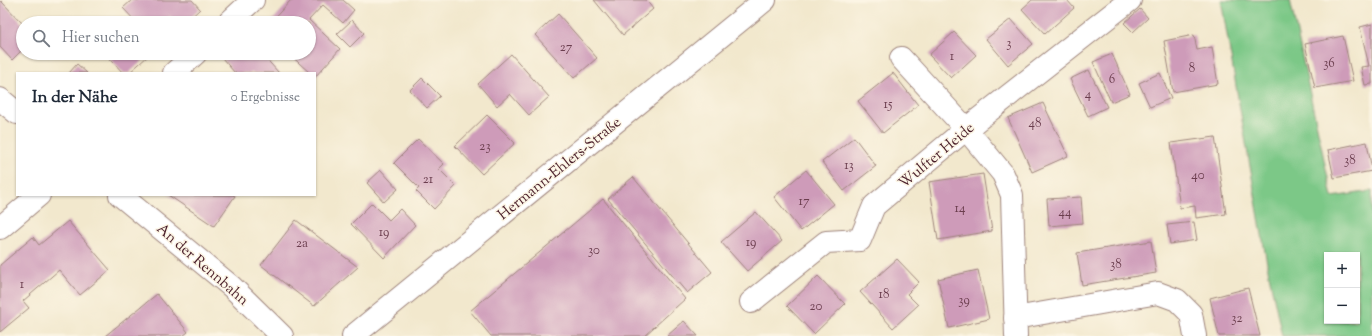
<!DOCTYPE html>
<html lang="de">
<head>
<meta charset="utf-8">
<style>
	body { margin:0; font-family:"Sorts Mill Goudy",serif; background:#f6f6f7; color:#1f2937 }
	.controls { position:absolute; right:12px; bottom:12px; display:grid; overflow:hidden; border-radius:0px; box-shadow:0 1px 3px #0004 }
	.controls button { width:36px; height:36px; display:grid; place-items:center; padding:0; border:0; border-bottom:1px solid #e0e1e3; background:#fff; color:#1f2937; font:20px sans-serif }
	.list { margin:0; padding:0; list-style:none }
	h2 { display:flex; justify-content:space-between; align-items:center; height:52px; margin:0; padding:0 16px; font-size:17px }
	h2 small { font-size:13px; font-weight:400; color:#747a83 }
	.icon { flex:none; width:22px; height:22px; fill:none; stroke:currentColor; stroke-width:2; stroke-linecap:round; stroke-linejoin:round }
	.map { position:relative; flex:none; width:1372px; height:336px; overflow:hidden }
	.search { position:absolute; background:#fff; box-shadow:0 1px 3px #0004; left:16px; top:16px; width:300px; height:44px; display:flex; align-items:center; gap:10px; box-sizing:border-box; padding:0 14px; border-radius:22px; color:#747a83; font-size:15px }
	.panel { position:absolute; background:#fff; box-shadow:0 1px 3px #0004; left:16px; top:72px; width:300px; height:124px; border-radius:0px }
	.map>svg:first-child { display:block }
</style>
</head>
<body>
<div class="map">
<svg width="1372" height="336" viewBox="0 0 1372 336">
	<rect width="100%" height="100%" fill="#fcf5e5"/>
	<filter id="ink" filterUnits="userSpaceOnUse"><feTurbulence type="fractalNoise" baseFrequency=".025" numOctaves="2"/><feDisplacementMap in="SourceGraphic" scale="8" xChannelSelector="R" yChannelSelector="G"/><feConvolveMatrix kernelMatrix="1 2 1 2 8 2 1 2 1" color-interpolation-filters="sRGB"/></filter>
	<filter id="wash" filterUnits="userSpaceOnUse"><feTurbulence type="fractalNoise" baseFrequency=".012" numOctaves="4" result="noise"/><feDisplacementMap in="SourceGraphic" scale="16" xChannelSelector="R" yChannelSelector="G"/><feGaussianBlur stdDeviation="0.9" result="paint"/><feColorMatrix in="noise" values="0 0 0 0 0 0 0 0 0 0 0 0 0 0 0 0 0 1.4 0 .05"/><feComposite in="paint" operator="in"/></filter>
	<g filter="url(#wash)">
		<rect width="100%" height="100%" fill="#f2e8cd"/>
		<path fill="#7bc887" stroke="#627459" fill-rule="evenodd" d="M 1221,0 L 1290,0 L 1332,197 L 1372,191 L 1372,336 L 1282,336 L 1269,275 ZM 1327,255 L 1357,255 L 1357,321 L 1327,321 Z"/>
		<g id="blocks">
			<g fill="#ce9bb9">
				<polygon points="132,0 192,0 200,9 185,23 177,23 170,16 162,23 137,23 123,8"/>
				<polygon points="291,0 343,0 354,10 343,23 323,5 309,20 340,49 315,77 315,73 310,73 288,53 309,53 309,23 270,23"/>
				<polygon points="594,0 646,0 653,9 623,35"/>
				<polygon points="1032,0 1067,0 1074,8 1045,34 1022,9"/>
				<polygon points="1,1 23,24 23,49 12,60 0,47 0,2"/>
				<polygon points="1140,9 1148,18 1133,32 1124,23"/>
				<polygon points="558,14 597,58 574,78 535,35"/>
				<polygon points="1011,19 1033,44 1008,65 986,39"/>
				<polygon points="352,20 364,33 350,47 337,34"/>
				<polygon points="1372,24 1372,84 1365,85 1361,67 1369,66 1360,27"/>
				<polygon points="954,32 976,55 951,78 929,55"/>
				<polygon points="1194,35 1197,50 1212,47 1218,84 1173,92 1164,41"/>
				<polygon points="1343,36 1353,81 1315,88 1305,44"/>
				<polygon points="105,53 144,53 148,56 129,73 123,73"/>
				<polygon points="228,53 261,53 279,73 235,73 222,58"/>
				<polygon points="511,54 549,97 529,115 510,94 497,106 478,84"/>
				<polygon points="1112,54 1130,94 1111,102 1093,62"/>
				<polygon points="77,64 87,73 69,73"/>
				<polygon points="1089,70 1107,107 1088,116 1070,79"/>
				<polygon points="893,73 918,105 883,133 858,101"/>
				<polygon points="1160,73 1171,98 1150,107 1139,83"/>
				<polygon points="422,78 440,96 427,108 410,90"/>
				<polygon points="1043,103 1068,156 1032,172 1008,118"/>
				<polygon points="487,115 515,143 482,174 455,146"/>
				<polygon points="854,137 876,166 844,191 822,162"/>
				<polygon points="1215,137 1226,214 1196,218 1195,206 1180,208 1171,143"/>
				<polygon points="418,139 444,164 439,169 456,186 434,209 416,191 419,188 394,163"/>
				<polygon points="1367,142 1372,171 1334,178 1328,150"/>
				<polygon points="381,170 398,189 384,202 367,183"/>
				<polygon points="806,170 834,204 801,231 774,197"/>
				<polygon points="983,174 992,231 938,240 929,182"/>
				<polygon points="633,177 712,272 687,293 608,199"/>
				<polygon points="168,195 233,195 235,196 214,226"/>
				<polygon points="1081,197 1083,223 1049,226 1047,199"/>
				<polygon points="603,199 685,299 644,336 491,336 470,311"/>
				<polygon points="372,203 389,220 400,209 415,225 384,258 351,224"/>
				<polygon points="756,212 782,241 747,271 721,242"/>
				<polygon points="296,220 358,267 314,306 261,265"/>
				<polygon points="68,221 110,270 80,295 59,270 23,301 29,308 0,332 0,265 33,237 39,245"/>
				<polygon points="1194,222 1197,240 1170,244 1167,225"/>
				<polygon points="1151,241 1156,273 1082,285 1077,253"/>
				<polygon points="897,259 919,282 907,294 918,305 893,328 860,292"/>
				<polygon points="978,270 989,319 949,328 938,279"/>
				<polygon points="818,276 845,304 814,334 787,306"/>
				<polygon points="1248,288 1260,336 1219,336 1210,298"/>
				<polygon points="157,294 188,332 183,336 105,336"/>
				<polygon points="684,321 698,336 667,336"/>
			</g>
		</g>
	</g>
	<g filter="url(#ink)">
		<use href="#blocks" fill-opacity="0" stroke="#9e847c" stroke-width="1"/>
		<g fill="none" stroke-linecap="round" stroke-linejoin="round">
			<defs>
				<g id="minor">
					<polyline points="228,23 253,0"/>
					<polyline points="901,58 966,129 1003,174 1012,195 1016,336"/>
					<polyline points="174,73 196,53"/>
					<polyline points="0,99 17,113"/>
					<polyline points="120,195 232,287 282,336"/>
					<polyline points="0,228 39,195"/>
					<polyline points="751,302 826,242 860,240 874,206 966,129 1130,0"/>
					<polyline points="1015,318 1158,293 1177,300 1191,314 1195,336"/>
					<polyline points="353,336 765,0"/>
				</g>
			</defs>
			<use href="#minor" stroke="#9e847c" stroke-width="24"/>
			<use href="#minor" stroke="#fff" stroke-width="22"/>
		</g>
	</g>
	<g text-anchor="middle" stroke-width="3" stroke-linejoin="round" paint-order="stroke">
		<g font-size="13" fill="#6b3e4e">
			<text x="1009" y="47">3</text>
			<text x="566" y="51">27</text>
			<text x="952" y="60">1</text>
			<text x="1329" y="67">36</text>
			<text x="1192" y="72">8</text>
			<text x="1112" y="83">6</text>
			<text x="1088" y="98">4</text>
			<text x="888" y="108">15</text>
			<text x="1035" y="127">48</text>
			<text x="485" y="150">23</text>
			<text x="1350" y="164">38</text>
			<text x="849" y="169">13</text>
			<text x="1198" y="179">40</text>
			<text x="428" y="183">21</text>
			<text x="804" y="205">17</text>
			<text x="960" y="212">14</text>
			<text x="1065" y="216">44</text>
			<text x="384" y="236">19</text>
			<text x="751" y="246">19</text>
			<text x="302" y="247">2a</text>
			<text x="594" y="254">30</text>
			<text x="1116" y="268">38</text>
			<text x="22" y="288">1</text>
			<text x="884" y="298">18</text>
			<text x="964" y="304">39</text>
			<text x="816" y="310">20</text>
			<text x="1237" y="322">32</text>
		</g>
		<g font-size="15" fill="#4a1f2b" stroke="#fcf5e5">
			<text transform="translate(936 155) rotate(-40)" y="5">Wulfter Heide</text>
			<text transform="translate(559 168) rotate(-39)" y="5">Hermann-Ehlers-Straße</text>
			<text transform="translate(203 264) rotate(41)" y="5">An der Rennbahn</text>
		</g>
	</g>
</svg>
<div class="controls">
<button>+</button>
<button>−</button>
</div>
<div class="search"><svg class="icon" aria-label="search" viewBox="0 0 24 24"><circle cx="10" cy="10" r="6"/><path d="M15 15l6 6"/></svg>Hier suchen</div>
<section class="panel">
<h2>In der Nähe<small>0 Ergebnisse</small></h2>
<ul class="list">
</ul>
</section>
</div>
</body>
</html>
